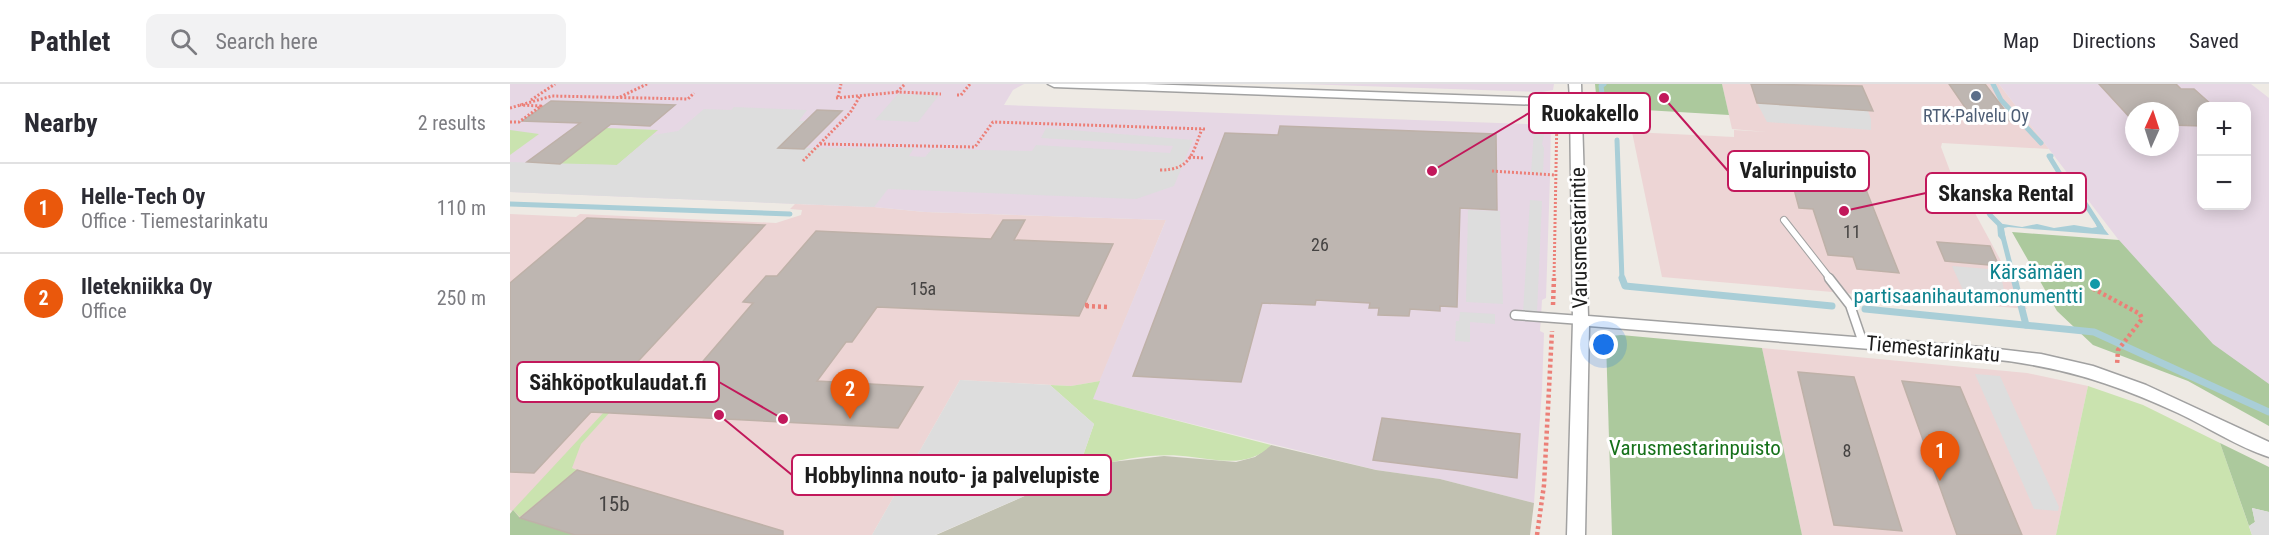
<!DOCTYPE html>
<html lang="en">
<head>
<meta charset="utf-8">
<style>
	body { margin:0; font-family:"Roboto Condensed",sans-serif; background:#f2f2f3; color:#2b2b33 }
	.controls { position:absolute; right:18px; top:18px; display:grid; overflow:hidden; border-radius:12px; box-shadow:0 3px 15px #0003 }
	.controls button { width:54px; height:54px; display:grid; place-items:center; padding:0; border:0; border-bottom:2px solid #e1e1e2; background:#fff; color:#2b2b33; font:30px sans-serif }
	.compass { position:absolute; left:1615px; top:18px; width:54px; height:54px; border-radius:50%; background:#fff; box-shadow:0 3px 15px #0003; rotate:3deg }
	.you { position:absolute; left:1094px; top:261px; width:21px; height:21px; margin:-15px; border:4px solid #fff; border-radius:50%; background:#1a73e8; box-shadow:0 0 0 9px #1a73e833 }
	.badge { display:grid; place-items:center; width:39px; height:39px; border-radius:50%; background:#ea580c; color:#fff; font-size:20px; font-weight:700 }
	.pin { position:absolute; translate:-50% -50px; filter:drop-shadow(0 2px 3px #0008) }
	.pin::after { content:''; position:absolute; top:32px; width:21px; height:18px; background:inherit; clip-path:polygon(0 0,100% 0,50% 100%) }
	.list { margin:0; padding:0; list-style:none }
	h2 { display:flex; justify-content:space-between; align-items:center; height:78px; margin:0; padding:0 24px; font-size:26px }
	h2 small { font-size:20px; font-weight:400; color:#7c7c81 }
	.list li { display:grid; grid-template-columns:39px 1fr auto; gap:18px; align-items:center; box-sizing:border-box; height:90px; padding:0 24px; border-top:2px solid #e1e1e2 }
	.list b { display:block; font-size:22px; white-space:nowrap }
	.list p { margin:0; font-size:20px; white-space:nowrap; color:#7c7c81 }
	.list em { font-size:20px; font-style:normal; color:#7c7c81 }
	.icon { flex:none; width:33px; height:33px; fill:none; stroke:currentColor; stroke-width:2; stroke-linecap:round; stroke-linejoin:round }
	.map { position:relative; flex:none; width:1759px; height:451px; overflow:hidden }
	header { display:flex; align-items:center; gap:36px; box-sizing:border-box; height:84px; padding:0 30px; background:#fff; border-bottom:2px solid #e1e1e2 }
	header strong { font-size:28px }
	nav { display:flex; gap:33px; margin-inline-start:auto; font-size:21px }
	.search { width:420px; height:54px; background:#f2f2f3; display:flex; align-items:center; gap:15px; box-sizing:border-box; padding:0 21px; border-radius:12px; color:#7c7c81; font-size:22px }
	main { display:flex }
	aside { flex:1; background:#fff }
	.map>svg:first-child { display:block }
</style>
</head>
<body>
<header>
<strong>Pathlet</strong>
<div class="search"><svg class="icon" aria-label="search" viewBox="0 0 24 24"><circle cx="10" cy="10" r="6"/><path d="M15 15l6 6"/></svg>Search here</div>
<nav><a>Map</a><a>Directions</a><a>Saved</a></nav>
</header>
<main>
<aside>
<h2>Nearby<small>2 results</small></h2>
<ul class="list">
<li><span class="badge">1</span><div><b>Helle-Tech Oy</b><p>Office · Tiemestarinkatu</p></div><em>110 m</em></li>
<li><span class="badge">2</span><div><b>Iletekniikka Oy</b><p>Office</p></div><em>250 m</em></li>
</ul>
</aside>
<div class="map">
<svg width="1759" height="451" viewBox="0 0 1759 451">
	<rect width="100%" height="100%" fill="#eeeae4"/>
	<g fill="#edd5d5">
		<polygon points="1212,0 1489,0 1539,65 1432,59 1431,63 1446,103 1453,107 1517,225 1152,193 1122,48 1224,53 1224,46 1257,48 1222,45"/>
		<polygon points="285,120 364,123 415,128 656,136 590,297 561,302 450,296 362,451 0,451 0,430 2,427 0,426 0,130 66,133 70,130 266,139 291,131 292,126 280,125"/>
		<polygon points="1252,264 1517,289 1578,302 1546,451 1292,451"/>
	</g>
	<g fill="#e6d7e4" fill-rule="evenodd">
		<polygon points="0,0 514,0 503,6 494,21 1041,41 1040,89 1037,90 1040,93 1036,214 1032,216 1031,233 1030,247 1034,249 1032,305 1024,419 930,395 866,386 582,315 656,136 415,128 364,123 0,108"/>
		<polygon points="792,0 1044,0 1043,6 1032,8"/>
		<path d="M 1489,0 L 1741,0 L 1759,14 L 1759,313 L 1713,292 ZM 1692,22 L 1736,22 L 1736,122 L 1692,122 ZM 1624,27 L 1660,27 L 1660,63 L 1624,63 Z"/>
	</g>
	<polygon fill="#c1c1b1" points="761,361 866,386 930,395 1024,419 1020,451 426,451 567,389 601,378 654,372 726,378 745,373"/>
	<g fill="#cae3af">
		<polygon points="96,44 148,46 107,81 50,80"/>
		<polygon points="0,46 29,50 0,71"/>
		<path d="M 590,297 L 583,315 L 761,361 C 739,384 710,376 682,373 C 668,371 654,371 640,372 C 615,374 590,380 567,389 L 584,340 L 540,301 L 561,302 Z"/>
		<polygon points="1578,302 1633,321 1710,359 1742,451 1546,451"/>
		<polygon points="94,328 100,328 71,360 62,384 67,386 10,433 3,426"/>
	</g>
	<g fill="#acc99d">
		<polygon points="1085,0 1212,0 1219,31 1118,25 1086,10"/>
		<polygon points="1502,148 1609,156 1703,260 1759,300 1759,342 1678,297 1583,261 1547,227"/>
		<polygon points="1111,251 1252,264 1292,451 1102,451 1096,257 1101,252"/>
		<polygon points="1710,359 1759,383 1759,428 1742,424 1745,438 1739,442"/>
		<polygon points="3,426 10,434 65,451 0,451 0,430"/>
	</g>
	<g fill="#ddd">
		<polygon points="388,10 419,11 429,11 408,38 365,36"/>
		<polygon points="1247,19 1358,27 1361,35 1361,46 1257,38"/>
		<polygon points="224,23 297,26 289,37 295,37 269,64 404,64 399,72 415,73 422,65 522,67 526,61 660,69 663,62 531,54 536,44 683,56 664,102 626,115 378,105 364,123 0,108 0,78 107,81 143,51 168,47 194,25 221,26"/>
		<polygon points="1024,46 1035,47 1032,60 1034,64 1033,90 1021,89"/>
		<polygon points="1020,116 1032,117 1027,229 1013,228"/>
		<polygon points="958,126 990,127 993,220 956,218"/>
		<polygon points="1442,182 1490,186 1497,222 1457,215"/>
		<polygon points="950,228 985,230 985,240 960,238 960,258 945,257 946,237 949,237"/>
		<polygon points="1465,290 1490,292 1549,423 1548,427 1524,425"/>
		<polygon points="450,296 540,301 584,340 567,389 425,451 362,451"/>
		<polygon points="1742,424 1759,428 1759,451 1742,451 1739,442 1745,438"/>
	</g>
	<polygon fill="#a9ced7" points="1588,137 1599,151 1498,143 1494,144 1496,158 1493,158 1488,152 1487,139 1512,143 1527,140 1544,144 1564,141 1582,144 1587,143 1585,138"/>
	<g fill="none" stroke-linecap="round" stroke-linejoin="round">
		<g stroke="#a9ced7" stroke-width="5">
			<polyline points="1094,0 1091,2 1093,17 1110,26"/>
			<polyline points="1483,0 1491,16 1531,59"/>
			<polyline points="1107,56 1112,196"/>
			<polyline points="1541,72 1539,72 1550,90"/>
			<polyline points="1459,92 1480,131 1490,141 1504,196"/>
			<polyline points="1553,95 1567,107 1591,144"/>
			<polyline points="0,120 280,130"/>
		</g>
		<g stroke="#a9ced7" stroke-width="7">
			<polyline points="1112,194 1115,202 1322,222"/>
			<polyline points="1504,194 1516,241"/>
			<polyline points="1355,225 1584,248 1759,328"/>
		</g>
	</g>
	<g fill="#beb6b1" stroke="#beb1a8" stroke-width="1.5">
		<polygon points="1241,0 1352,2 1363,27 1247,19"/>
		<polygon points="1439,0 1475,0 1503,37 1463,35"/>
		<polygon points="1589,0 1666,0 1671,5 1684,5 1703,22 1692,22 1692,42 1660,41 1660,27 1624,27 1624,38"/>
		<polygon points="41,17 75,18 165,21 140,42 101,40 50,80 17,78 70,39 12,37"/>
		<polygon points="307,26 332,27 294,65 268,64"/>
		<polygon points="770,42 986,50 987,126 950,124 947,223 930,222 930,227 900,225 899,232 868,231 869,224 859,224 860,219 806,216 805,221 752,219 731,298 623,292 715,49 768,51"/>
		<polygon points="1290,84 1349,88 1389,189 1347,185 1343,173 1318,171 1303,125 1289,124 1284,105 1297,106"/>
		<polygon points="77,134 255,141 119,287 182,290 243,219 233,218 256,192 267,192 306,147 481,155 493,136 515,136 504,156 603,160 569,232 367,223 342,258 336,258 307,297 413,303 388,344 81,328 24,389 0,388 0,199"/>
		<polygon points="1427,158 1480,162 1489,182 1435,177"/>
		<polygon points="1288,288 1344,293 1392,447 1324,441"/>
		<polygon points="1392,297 1450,303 1512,451 1447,451"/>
		<polygon points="872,334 1010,350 1007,394 863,376"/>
		<polygon points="67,386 273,447 273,451 65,451 10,434"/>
	</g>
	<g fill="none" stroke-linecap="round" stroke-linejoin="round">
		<defs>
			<polyline id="lane-far1" points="1274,136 1321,196"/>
			<g id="lane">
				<polyline points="1319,194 1340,221 1353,259"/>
				<polyline points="1005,231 1071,236"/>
			</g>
			<path id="street" d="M 538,0 L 635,0 L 1060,15 L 1059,0 L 1071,0 L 1078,232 L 1471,263 L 1531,270 L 1583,282 L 1636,301 L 1759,358 L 1759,373 C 1728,363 1698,343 1668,329 C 1601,298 1546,281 1471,274 L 1079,242 L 1075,451 L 1057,451 L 1063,236 L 1060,22 L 544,3 Z"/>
		</defs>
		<use href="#lane-far1" stroke="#a1a1a1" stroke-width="8"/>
		<use href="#lane" stroke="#a1a1a1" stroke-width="11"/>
		<use href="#street" stroke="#a1a1a1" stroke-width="3"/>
		<g stroke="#ec7f77" stroke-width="3" stroke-dasharray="2 2" stroke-linecap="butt">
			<polyline points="387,8 395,0"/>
			<polyline points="447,11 451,11 460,0"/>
			<polyline points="110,13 137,0"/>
			<polyline points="328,13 331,0"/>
			<polyline points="326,14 389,8 431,10"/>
			<polyline points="21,16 45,0"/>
			<polyline points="0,24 42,12 178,15 184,9"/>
			<polyline points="0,38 9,38 31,22 10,21"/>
			<polyline points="310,60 465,63 483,38 695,45"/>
			<polyline points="679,73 694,74"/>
			<polyline points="293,77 340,29 350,12"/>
			<path d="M 650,86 C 681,86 682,70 692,45"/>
			<polyline points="982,87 1045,91"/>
			<polyline points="1044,196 1047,28"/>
		</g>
		<g stroke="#ec7f77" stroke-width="4.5" stroke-dasharray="3 3" stroke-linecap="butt">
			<polyline points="1585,200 1582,204 1630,230 1632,235 1608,266 1607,281"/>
			<polyline points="1043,221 1044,194"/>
			<polyline points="576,222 598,223"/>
			<polyline points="1027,451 1034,401 1042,247"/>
		</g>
		<use href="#lane-far1" stroke="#fff" stroke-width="6"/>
		<use href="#lane" stroke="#fff" stroke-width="8"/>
		<use href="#street" fill="#fff" fill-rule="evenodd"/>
		<polyline stroke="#ec7f77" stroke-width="4.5" stroke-dasharray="3 3" stroke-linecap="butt" points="575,221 578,221"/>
	</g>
	<circle fill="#5c6f8a" stroke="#fff" stroke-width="2" cx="1466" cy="12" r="6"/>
	<circle fill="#0f9aa8" stroke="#fff" stroke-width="2" cx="1585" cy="200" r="6"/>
	<g text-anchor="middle" stroke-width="6" stroke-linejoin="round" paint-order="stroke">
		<g font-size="18" fill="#4e5e75" stroke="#fff">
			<text x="1466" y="38">RTK-Palvelu Oy</text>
		</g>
		<g font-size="18" fill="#454342">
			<text x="1342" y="154">11</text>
			<text x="810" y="167">26</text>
			<text x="413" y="211">15a</text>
			<text x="1337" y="373">8</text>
		</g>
		<g font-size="21" fill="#1d1d1d" stroke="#fff">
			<text transform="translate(1069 154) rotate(-91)" y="7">Varusmestarintie</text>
			<text transform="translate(1423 265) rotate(5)" y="7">Tiemestarinkatu</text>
		</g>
		<g font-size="21" fill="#0d838f" stroke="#fff" text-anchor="end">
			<text x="1573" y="195">Kärsämäen<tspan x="1573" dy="24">partisaanihautamonumentti</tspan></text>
		</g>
		<g font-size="21" fill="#16711a" stroke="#fff">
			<text x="1185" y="371">Varusmestarinpuisto</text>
		</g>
		<g font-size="21" fill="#454342">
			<text x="104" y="427">15b</text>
		</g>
	</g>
	<path fill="none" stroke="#c2185b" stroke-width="2" d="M922 87L1019 29M1154 14L1218 87M1334 127L1416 109M273 335L209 298M209 331L282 391"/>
	<g fill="#c2185b" stroke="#fff" stroke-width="2">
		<circle cx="922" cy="87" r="6"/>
		<circle cx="1154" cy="14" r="6"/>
		<circle cx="1334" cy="127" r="6"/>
		<circle cx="273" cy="335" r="6"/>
		<circle cx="209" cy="331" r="6"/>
	</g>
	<g fill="#fff" stroke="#c2185b" stroke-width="2">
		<rect x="1019" y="9" width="121" height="40" rx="6"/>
		<rect x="1218" y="67" width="141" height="40" rx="6"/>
		<rect x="1416" y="89" width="160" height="40" rx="6"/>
		<rect x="7" y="278" width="202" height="40" rx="6"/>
		<rect x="282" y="371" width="319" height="40" rx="6"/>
	</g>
	<g font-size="22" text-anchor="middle" font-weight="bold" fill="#1d1d1d">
		<text x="1080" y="37">Ruokakello</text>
		<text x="1288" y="94">Valurinpuisto</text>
		<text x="1496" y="117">Skanska Rental</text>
		<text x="108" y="306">Sähköpotkulaudat.fi</text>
		<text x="442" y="399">Hobbylinna nouto- ja palvelupiste</text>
	</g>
</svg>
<div class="controls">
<button>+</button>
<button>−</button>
</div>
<svg class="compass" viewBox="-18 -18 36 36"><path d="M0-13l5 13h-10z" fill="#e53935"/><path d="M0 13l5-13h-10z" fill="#7c7c81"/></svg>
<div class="you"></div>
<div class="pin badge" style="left:1430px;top:397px">1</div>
<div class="pin badge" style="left:340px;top:335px">2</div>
</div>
</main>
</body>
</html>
